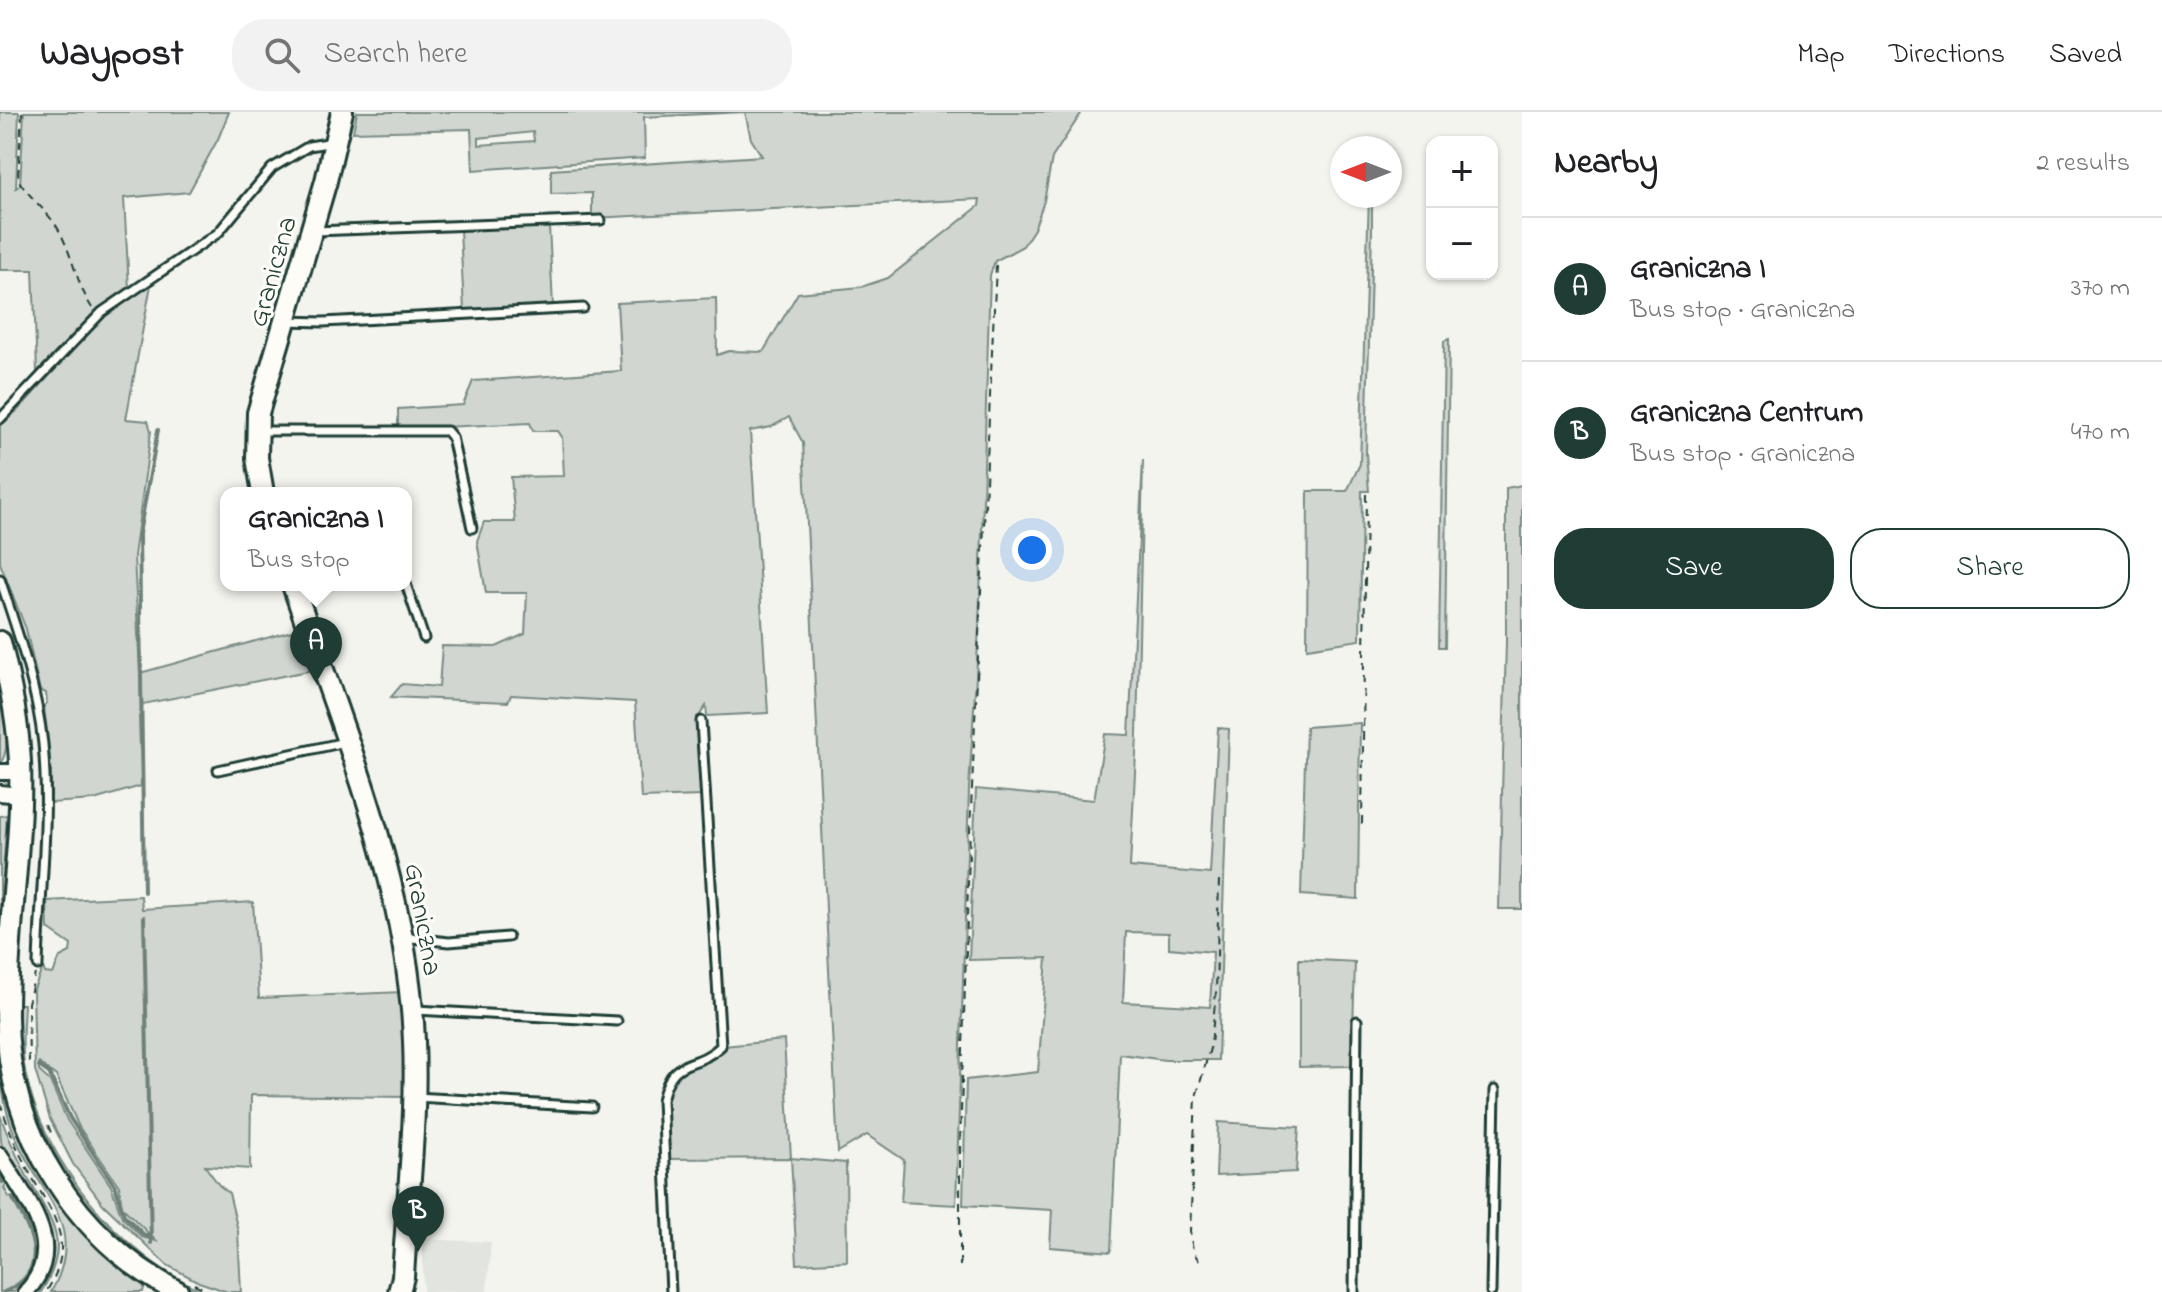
<!DOCTYPE html>
<html lang="en">
<head>
<meta charset="utf-8">
<style>
	body { margin:0; font-family:"Indie Flower",sans-serif; background:#f2f2f2; color:#202124 }
	.controls { position:absolute; right:24px; top:24px; display:grid; overflow:hidden; border-radius:16px; box-shadow:0 2px 6px #0004 }
	.controls button { width:72px; height:72px; display:grid; place-items:center; padding:0; border:0; border-bottom:2px solid #e0e0e0; background:#fff; color:#202124; font:40px sans-serif }
	.compass { position:absolute; left:1330px; top:24px; width:72px; height:72px; border-radius:50%; background:#fff; box-shadow:0 2px 6px #0004; rotate:270deg }
	.you { position:absolute; left:1032px; top:438px; width:28px; height:28px; margin:-20px; border:6px solid #fff; border-radius:50%; background:#1a73e8; box-shadow:0 0 0 12px #1a73e833 }
	.badge { display:grid; place-items:center; width:52px; height:52px; border-radius:50%; background:#1f3d34; color:#fff; font-size:26px; font-weight:700 }
	.pin { position:absolute; translate:-50% -66px; filter:drop-shadow(0 2px 4px #0008) }
	.pin::after { content:''; position:absolute; top:42px; width:28px; height:24px; background:inherit; clip-path:polygon(0 0,100% 0,50% 100%) }
	.popup { position:absolute; left:220px; top:375px; width:192px; height:104px; box-sizing:border-box; display:grid; place-content:center; border-radius:16px; background:#fff; filter:drop-shadow(0 2px 6px #0005); font-size:26px; white-space:nowrap; color:#757577 }
	.popup b { font-size:30px; color:#202124 }
	.popup::after { content:''; position:absolute; left:50%; top:100%; margin-left:-16px; border:16px solid transparent; border-top-color:#fff }
	.list { margin:0; padding:0; list-style:none }
	h2 { display:flex; justify-content:space-between; align-items:center; height:104px; margin:0; padding:0 32px; font-size:34px }
	h2 small { font-size:26px; font-weight:400; color:#757577 }
	.list li { display:grid; grid-template-columns:52px 1fr auto; gap:24px; align-items:center; box-sizing:border-box; height:144px; padding:0 32px; border-top:2px solid #e0e0e0 }
	.list b { display:block; font-size:30px; white-space:nowrap }
	.list p { margin:0; font-size:26px; white-space:nowrap; color:#757577 }
	.list em { font-size:26px; font-style:normal; color:#757577 }
	.actions { display:flex; gap:16px; padding:24px 32px }
	.actions a { flex:1; padding:18px 0; border:2px solid #1f3d34; border-radius:32px; text-align:center; font-size:28px; color:#1f3d34 }
	.actions .main { background:#1f3d34; color:#fff }
	.icon { flex:none; width:44px; height:44px; fill:none; stroke:currentColor; stroke-width:2; stroke-linecap:round; stroke-linejoin:round }
	.map { position:relative; flex:none; width:1522px; height:1180px; overflow:hidden }
	header { display:flex; align-items:center; gap:48px; box-sizing:border-box; height:112px; padding:0 40px; background:#fff; border-bottom:2px solid #e0e0e0 }
	header strong { font-size:38px }
	nav { display:flex; gap:44px; margin-inline-start:auto; font-size:28px }
	.search { width:560px; height:72px; background:#f2f2f2; display:flex; align-items:center; gap:20px; box-sizing:border-box; padding:0 28px; border-radius:32px; color:#757577; font-size:30px }
	main { display:flex }
	aside { flex:1; background:#fff }
	.map>svg:first-child { display:block }
</style>
</head>
<body>
<header>
<strong>Waypost</strong>
<div class="search"><svg class="icon" aria-label="search" viewBox="0 0 24 24"><circle cx="10" cy="10" r="6"/><path d="M15 15l6 6"/></svg>Search here</div>
<nav><a>Map</a><a>Directions</a><a>Saved</a></nav>
</header>
<main>
<div class="map">
<svg width="1522" height="1180" viewBox="0 0 1522 1180">
	<rect width="100%" height="100%" fill="#f4f4ef"/>
	<filter id="ink" filterUnits="userSpaceOnUse"><feTurbulence type="fractalNoise" baseFrequency=".0125" numOctaves="2"/><feDisplacementMap in="SourceGraphic" scale="16" xChannelSelector="R" yChannelSelector="G"/><feConvolveMatrix kernelMatrix="1 2 1 2 8 2 1 2 1" color-interpolation-filters="sRGB"/></filter>
	<g filter="url(#ink)">
		<polygon fill="#e2e5df" points="423,1127 491,1130 487,1180 423,1180"/>
		<g fill="#d1d6d1" stroke="#788a82" stroke-width="2" fill-rule="evenodd">
			<polygon points="0,0 19,0 16,76 20,73 24,0 229,0 218,27 189,80 124,86 129,176 99,196 37,260 33,158 0,158"/>
			<path d="M 357,0 L 1082,0 L 1052,46 L 1044,89 L 1034,117 L 1023,134 L 995,149 L 990,163 L 979,516 L 969,677 L 956,1093 L 901,1090 L 904,1048 L 867,1023 L 838,1040 L 803,331 L 789,305 L 771,315 L 750,319 L 768,601 L 707,604 L 706,594 L 697,607 L 701,684 L 641,686 L 635,590 L 511,583 L 508,590 L 391,585 L 402,572 L 439,575 L 442,534 L 496,535 L 525,522 L 527,481 L 486,481 L 477,429 L 484,410 L 515,410 L 511,365 L 564,364 L 562,325 L 558,319 L 533,319 L 530,311 L 398,317 L 398,297 L 463,293 L 473,269 L 621,259 L 617,191 L 716,186 L 717,243 L 729,239 L 763,240 L 798,181 L 861,175 L 888,166 L 979,94 L 980,87 L 592,106 L 592,81 L 551,82 L 551,58 L 762,44 L 751,27 L 745,0 L 644,5 L 645,46 L 473,58 L 471,17 L 353,20 ZM 533,20 L 534,29 L 479,33 L 479,26 Z"/>
			<polygon points="1369,84 1372,84 1372,120 1366,341 1369,379 1362,379 1360,528 1307,536 1308,379 1347,379 1360,352"/>
			<polygon points="549,114 553,194 464,198 460,118"/>
			<polygon points="151,173 126,307 148,309 151,319 134,444 140,561 299,517 313,558 143,592 139,605 141,674 94,688 51,691 51,658 44,594 47,591 46,581 40,579 26,517 0,451 0,312 6,309 22,294 105,202"/>
			<polygon points="1449,227 1445,535 1439,535 1444,229"/>
			<path d="M 1143,348 L 1137,623 L 1130,755 L 1210,762 L 1218,616 L 1229,617 L 1218,948 L 1165,948 L 1120,942 L 1111,1140 L 1050,1135 L 1052,1098 L 963,1093 L 966,968 L 1038,960 L 1047,846 L 969,848 L 976,677 L 1094,688 L 1105,622 L 1129,623 ZM 1126,820 L 1169,821 L 1169,836 L 1213,840 L 1210,895 L 1123,890 Z"/>
			<polygon points="1522,373 1522,797 1499,797 1506,530 1506,376"/>
			<path d="M 0,572 C 4,593 13,635 0,652 Z"/>
			<polygon points="1360,611 1358,787 1301,783 1306,615"/>
			<polygon points="7,703 0,808 0,704"/>
			<path d="M 141,784 L 142,797 L 253,790 L 259,886 L 403,880 L 408,985 L 251,983 L 250,1057 L 205,1054 L 219,1073 L 229,1081 L 238,1119 L 241,1180 L 228,1180 L 199,1170 L 167,1153 L 103,1092 L 73,1052 L 50,1007 L 35,958 L 33,879 L 43,855 L 45,861 L 53,862 L 60,845 L 70,840 L 71,833 L 48,817 L 47,789 ZM 39,951 L 56,964 L 79,1015 L 119,1074 L 122,1095 L 156,1129 L 142,1125 L 122,1105 L 111,1074 L 67,1008 L 50,969 L 39,959 Z"/>
			<polygon points="1299,847 1355,850 1352,954 1299,955"/>
			<path d="M 18,892 L 24,892 C 23,914 21,937 25,959 C 44,1051 120,1144 205,1180 L 199,1180 C 109,1140 29,1048 18,947 C 16,929 17,910 18,892 Z"/>
			<path d="M 784,928 L 791,1046 L 846,1051 L 847,1149 L 797,1152 L 791,1046 L 667,1047 C 667,1018 656,970 688,956 C 702,949 715,949 724,934 Z"/>
			<path d="M 0,943 L 69,1104 L 108,1144 L 145,1172 L 143,1180 L 51,1180 C 87,1117 44,1086 19,1033 C 5,1003 0,975 0,943 Z"/>
			<path d="M 0,1003 C 8,1025 17,1045 28,1066 C 51,1109 73,1131 41,1180 L 37,1180 C 80,1118 22,1088 2,1034 C 0,1025 0,1013 0,1003 Z"/>
			<polygon points="1218,1010 1299,1015 1296,1060 1216,1064"/>
			<path d="M 0,1054 L 8,1068 L 4,1076 L 9,1085 L 18,1086 C 38,1122 50,1149 14,1180 L 0,1180 Z"/>
		</g>
		<g fill="none" stroke-linecap="round" stroke-linejoin="round">
			<g stroke="#6e8179" stroke-width="4">
				<polyline points="144,780 139,422 158,318"/>
				<polyline points="144,805 151,1131"/>
				<polyline points="39,954 49,961 70,1006 115,1074 124,1103 144,1123 150,1125"/>
				<polyline points="0,1064 3,1070"/>
				<path d="M 4,1180 C 52,1160 32,1119 13,1087"/>
			</g>
			<defs>
				<g id="lane">
					<polyline points="315,119 601,108"/>
					<polyline points="286,209 323,210 583,196"/>
					<polyline points="0,307 102,200 218,121 272,56 309,34 334,30"/>
					<polyline points="259,319 447,319 452,325 472,416"/>
					<path d="M 0,467 C 18,521 37,575 43,632 C 50,706 40,780 38,853"/>
					<polyline points="406,472 424,526"/>
					<polyline points="218,658 345,630"/>
					<polyline points="403,825 449,830 508,825"/>
					<polyline points="416,898 617,909"/>
					<polyline points="415,985 592,995"/>
					<path d="M 671,1180 L 662,988 C 673,941 693,960 721,934 L 701,609"/>
					<polyline points="1354,1180 1357,909"/>
					<polyline points="1491,1180 1495,978"/>
				</g>
				<g id="street">
					<polyline points="0,660 20,660"/>
					<polyline points="0,681 20,683"/>
					<path d="M 0,1043 C 24,1087 70,1133 26,1180"/>
				</g>
				<g id="secondary">
					<polyline points="263,381 257,346 258,301 326,69 342,0"/>
					<path d="M 293,473 C 341,612 399,751 412,898 C 420,987 408,1076 403,1165 L 399,1180"/>
					<path d="M 0,530 C 10,569 18,610 20,650 C 23,735 6,820 7,905 C 7,1021 77,1127 178,1180"/>
				</g>
			</defs>
			<use href="#lane" stroke="#1f3d34" stroke-width="13"/>
			<use href="#street" stroke="#1f3d34" stroke-width="20"/>
			<use href="#secondary" stroke="#1f3d34" stroke-width="26"/>
			<g stroke="#1f3d34" stroke-width="2" stroke-dasharray="8 6" stroke-linecap="butt">
				<path d="M 22,0 L 18,66 C 21,77 48,100 57,115 C 72,140 76,171 92,196"/>
				<polyline points="1362,712 1366,382"/>
				<polyline points="29,950 28,891 35,862"/>
				<path d="M 0,990 C 7,1012 15,1033 26,1054 C 49,1099 80,1127 46,1180"/>
				<polyline points="48,1013 53,1026"/>
				<polyline points="1199,1149 1193,1139 1190,1119 1196,985 1211,933 1216,880 1219,768"/>
				<polyline points="960,1154 960,1034 969,741 996,153"/>
				<polyline points="194,1172 211,1180"/>
			</g>
			<use href="#lane" stroke="#fdfcf7" stroke-width="7"/>
			<use href="#street" stroke="#fdfcf7" stroke-width="14"/>
			<use href="#secondary" stroke="#fdfcf7" stroke-width="20"/>
		</g>
	</g>
	<g text-anchor="middle" stroke-width="6" stroke-linejoin="round" paint-order="stroke">
		<g font-size="28" fill="#1f3d34" stroke="#fdfcf7">
			<text transform="translate(271 159) rotate(-74)" y="10">Graniczna</text>
			<text transform="translate(425 807) rotate(80)" y="10">Graniczna</text>
		</g>
	</g>
</svg>
<div class="controls">
<button>+</button>
<button>−</button>
</div>
<svg class="compass" viewBox="-18 -18 36 36"><path d="M0-13l5 13h-10z" fill="#e53935"/><path d="M0 13l5-13h-10z" fill="#757577"/></svg>
<div class="you"></div>
<div class="pin badge" style="left:316px;top:571px">A</div>
<div class="popup"><b>Graniczna I</b>Bus stop</div>
<div class="pin badge" style="left:418px;top:1140px">B</div>
</div>
<aside>
<h2>Nearby<small>2 results</small></h2>
<ul class="list">
<li><span class="badge">A</span><div><b>Graniczna I</b><p>Bus stop · Graniczna</p></div><em>370 m</em></li>
<li><span class="badge">B</span><div><b>Graniczna Centrum</b><p>Bus stop · Graniczna</p></div><em>470 m</em></li>
</ul>
<div class="actions"><a class="main">Save</a><a>Share</a></div>
</aside>
</main>
</body>
</html>
